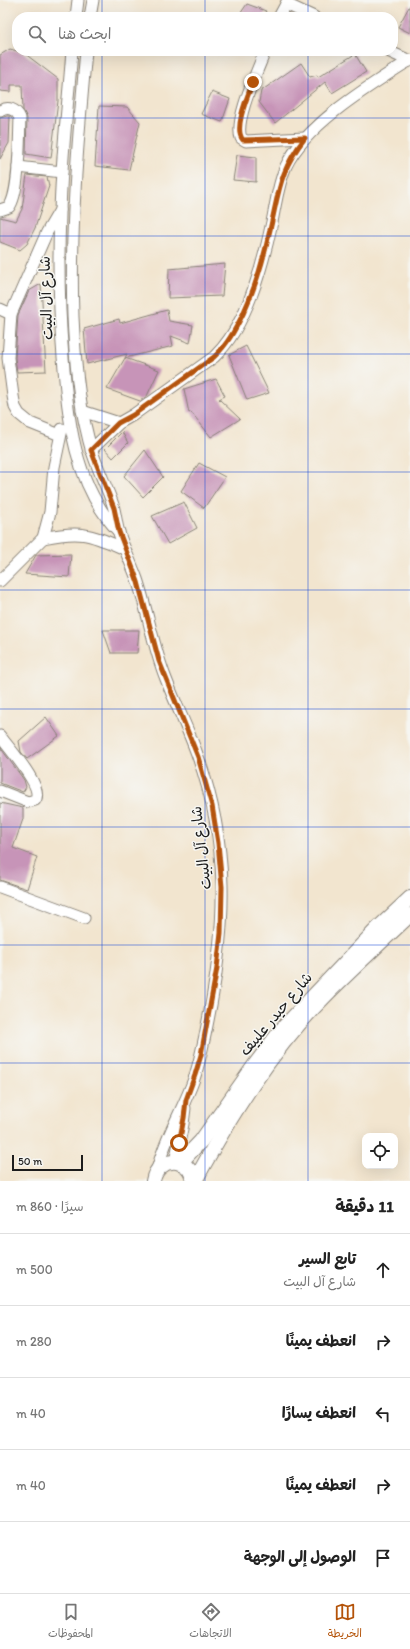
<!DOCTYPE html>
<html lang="ar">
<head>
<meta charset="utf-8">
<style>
	body { margin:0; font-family:Itim,"Playpen Sans Arabic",sans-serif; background:#f2f2f2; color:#222; direction:rtl }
	.controls { position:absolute; right:12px; bottom:12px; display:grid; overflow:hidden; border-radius:8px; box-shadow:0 4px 16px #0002 }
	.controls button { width:36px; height:36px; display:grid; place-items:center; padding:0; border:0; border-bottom:1px solid #e0e0e0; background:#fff; color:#222; font:20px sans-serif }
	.scale { position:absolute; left:12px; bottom:10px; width:71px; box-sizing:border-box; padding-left:4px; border:2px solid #1c1c1c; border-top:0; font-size:11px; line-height:14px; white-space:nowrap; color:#1c1c1c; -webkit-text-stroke:3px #f6f6f2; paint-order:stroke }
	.stop { position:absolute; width:12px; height:12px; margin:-9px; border:3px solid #b45309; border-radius:50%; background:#fff }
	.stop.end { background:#b45309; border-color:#fff; box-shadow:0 1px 4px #0008 }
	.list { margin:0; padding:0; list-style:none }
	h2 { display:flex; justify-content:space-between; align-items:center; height:52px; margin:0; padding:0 16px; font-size:17px }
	h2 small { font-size:13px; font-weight:400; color:#767676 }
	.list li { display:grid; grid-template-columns:26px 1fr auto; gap:12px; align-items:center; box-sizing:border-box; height:72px; padding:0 16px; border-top:1px solid #e0e0e0 }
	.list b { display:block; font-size:15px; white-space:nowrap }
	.list p { margin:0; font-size:13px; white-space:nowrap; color:#767676 }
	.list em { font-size:13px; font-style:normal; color:#767676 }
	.icon { flex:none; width:22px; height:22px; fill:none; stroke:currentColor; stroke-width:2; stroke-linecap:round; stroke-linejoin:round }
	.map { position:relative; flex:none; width:410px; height:1181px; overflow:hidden; direction:ltr }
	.search { position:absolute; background:#fff; box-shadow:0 4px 16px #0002; left:12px; right:12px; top:12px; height:44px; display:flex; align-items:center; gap:10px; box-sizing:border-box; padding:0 14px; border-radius:16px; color:#767676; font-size:15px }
	.sheet { height:412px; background:#fff }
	nav { display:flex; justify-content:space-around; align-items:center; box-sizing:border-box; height:56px; border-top:1px solid #e0e0e0; background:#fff; font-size:11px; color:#767676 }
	nav a { display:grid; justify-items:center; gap:2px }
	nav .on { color:#b45309 }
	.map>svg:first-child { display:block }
</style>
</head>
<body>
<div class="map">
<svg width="410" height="1181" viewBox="0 0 410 1181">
	<rect width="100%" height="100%" fill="#f6f6f2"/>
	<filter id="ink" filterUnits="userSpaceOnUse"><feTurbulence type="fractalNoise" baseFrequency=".025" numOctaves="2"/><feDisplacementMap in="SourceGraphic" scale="8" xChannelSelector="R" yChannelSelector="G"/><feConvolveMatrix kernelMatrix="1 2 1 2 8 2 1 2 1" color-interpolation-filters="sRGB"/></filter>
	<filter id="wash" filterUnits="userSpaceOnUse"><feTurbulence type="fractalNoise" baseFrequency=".012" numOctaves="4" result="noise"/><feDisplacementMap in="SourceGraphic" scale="16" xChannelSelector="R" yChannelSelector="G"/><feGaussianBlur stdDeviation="0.9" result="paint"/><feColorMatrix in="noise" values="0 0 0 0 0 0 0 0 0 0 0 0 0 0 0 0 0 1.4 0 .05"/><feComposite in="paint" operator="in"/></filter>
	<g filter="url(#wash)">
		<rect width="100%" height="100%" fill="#f2e5cf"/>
		<g id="blocks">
			<g fill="#c794b8">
				<polygon points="247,4 266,11 263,17 238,17"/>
				<polygon points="410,5 410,33 398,27"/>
				<polygon points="10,49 24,53 58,79 58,101 51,158 26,154 27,118 23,110 22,85 11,85 11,92 0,91 0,55"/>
				<polygon points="355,54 366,72 332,93 325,82 275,123 259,102 261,91 301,63 310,77 317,75 318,77"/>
				<polygon points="212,92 230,99 222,122 201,114"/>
				<polygon points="99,106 127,107 140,122 129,170 95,166"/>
				<polygon points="7,116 10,116 9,143 0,159 0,118"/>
				<polygon points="237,155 256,157 256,182 233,180"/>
				<polygon points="27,175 47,177 49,186 35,228 27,244 20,250 0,242 0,217 16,221 22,209"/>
				<polygon points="225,264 222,296 168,298 169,269"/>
				<polygon points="41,284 46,371 17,372 15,358 18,315 29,291"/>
				<polygon points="167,310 169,321 193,325 190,343 171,336 173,346 125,358 127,354 87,364 84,329 119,319 120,323"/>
				<polygon points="246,346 269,393 247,400 229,355"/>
				<polygon points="125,358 159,370 147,396 140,401 107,389"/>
				<polygon points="216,379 225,396 219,399 240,419 211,437 191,412 189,413 184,389"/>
				<polygon points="122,432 128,443 113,458 105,449"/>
				<polygon points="145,450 163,477 143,497 124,476"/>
				<polygon points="199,463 225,477 204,508 181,491"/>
				<polygon points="184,502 197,528 168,544 152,516"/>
				<polygon points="71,554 69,577 25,574 36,555"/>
				<polygon points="103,630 139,630 137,653 111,653"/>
				<polygon points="46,717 59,736 27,759 21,752 19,741"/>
				<polygon points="0,747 24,780 26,787 23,792 0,783"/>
				<polygon points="0,803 23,808 23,819 13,848 37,857 27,889 0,880"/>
			</g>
		</g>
	</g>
	<g filter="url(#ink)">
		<use href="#blocks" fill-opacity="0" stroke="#878076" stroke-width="1"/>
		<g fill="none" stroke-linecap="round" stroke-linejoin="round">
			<defs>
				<g id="minor">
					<polyline points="288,0 286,4 314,17"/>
					<polyline points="76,17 78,0"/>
					<polyline points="90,17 93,0"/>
					<polyline points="279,17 286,4"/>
					<path d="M 72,51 C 68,105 61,160 60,214 C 58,262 59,310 63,357 C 68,418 74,486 119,532"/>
					<path d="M 86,51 C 78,140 70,228 73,317 C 75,358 78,398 88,437 C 93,460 104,480 112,502 C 116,513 116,525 120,536 C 125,551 132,565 137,579 C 148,612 153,647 166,679 C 176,705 188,729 197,754 C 212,795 221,841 222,885 C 223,925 218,965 211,1005 C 206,1030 202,1055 194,1079 C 183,1110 165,1137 157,1170"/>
					<path d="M 265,51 C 258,70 234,120 241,138 L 246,141 L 305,138"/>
					<polyline points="388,51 410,61"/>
					<path d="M 0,111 C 8,106 16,109 20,118 C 19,138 20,193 9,207 L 0,210"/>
					<polyline points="18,167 62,172"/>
					<polyline points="60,210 47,232 11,314 8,358 13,396 15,407 19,414 30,423 60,435"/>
					<polyline points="0,309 11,314"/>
					<polyline points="82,411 119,423"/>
					<path d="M 91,450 L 119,423 L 133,415 L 214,357 C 247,326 263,265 272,222 C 276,203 278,184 286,166 C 307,123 371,85 410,60"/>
					<path d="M 43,538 C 82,530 89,534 125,549"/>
					<polyline points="0,581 43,538 50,512 54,467 62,429"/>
					<path d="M 0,736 C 8,747 45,788 35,800 L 28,802 L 0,791"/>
					<polyline points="0,887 84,918"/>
					<polyline points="175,1162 183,1124 185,1108"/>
				</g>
				<g id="major">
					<polyline points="180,1163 201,1141 254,1066 282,1029 377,929 410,898"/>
					<path d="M 153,1181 C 157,1156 191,1155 193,1181"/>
					<path d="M 195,1181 C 230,1116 271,1050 324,997 C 352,969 381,942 410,915"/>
				</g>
			</defs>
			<use href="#minor" stroke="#878076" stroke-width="13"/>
			<use href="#major" stroke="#878076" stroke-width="16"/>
			<use href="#minor" stroke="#fff" stroke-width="11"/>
			<use href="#major" stroke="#fff" stroke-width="14"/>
		</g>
	</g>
	<g fill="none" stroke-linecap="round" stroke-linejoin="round" filter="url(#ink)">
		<path stroke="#b45309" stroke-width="5" d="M 179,1143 L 184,1118 L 186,1100 L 195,1075 L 201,1055 L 217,968 L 221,933 L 222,887 L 218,843 L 212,806 L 198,757 L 159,661 L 138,582 L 119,532 L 114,508 L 91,450 L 118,423 L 133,415 L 214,357 C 227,345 235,330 243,314 C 255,288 263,262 269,234 C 279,194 278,172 305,138 L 243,140 C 233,129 248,95 253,82"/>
	</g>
	<path fill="none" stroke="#1d4ed8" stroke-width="1" stroke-opacity="0.55" d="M 102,0 L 102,17M 205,0 L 205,17M 308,0 L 308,17M 102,51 L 102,1181M 205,51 L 205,1181M 308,51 L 308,1181M 0,118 L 410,118M 0,236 L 410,236M 0,354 L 410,354M 0,472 L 410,472M 0,590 L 410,590M 0,709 L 410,709M 0,827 L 410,827M 0,945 L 410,945M 0,1063 L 410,1063"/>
	<g text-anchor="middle" stroke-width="3" stroke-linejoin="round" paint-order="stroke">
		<g font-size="15" fill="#1c1c1c" stroke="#f6f6f2">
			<text transform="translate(46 298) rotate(-92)" y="5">شارع آل البيت</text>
			<text transform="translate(201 848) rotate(-97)" y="5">شارع آل البيت</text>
			<text transform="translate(276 1014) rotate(-50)" y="5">شارع حيدر علييف</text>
		</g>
	</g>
</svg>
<div class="controls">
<button><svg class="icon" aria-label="locate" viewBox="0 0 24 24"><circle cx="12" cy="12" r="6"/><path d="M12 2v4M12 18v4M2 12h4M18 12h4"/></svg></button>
</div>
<div class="scale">50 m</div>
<div class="stop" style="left:179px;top:1143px"></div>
<div class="stop end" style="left:253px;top:82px"></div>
<div class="search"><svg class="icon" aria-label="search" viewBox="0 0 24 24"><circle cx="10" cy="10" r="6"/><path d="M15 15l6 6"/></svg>ابحث هنا</div>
</div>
<section class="sheet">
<h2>11 دقيقة<small>سيرًا · 860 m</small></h2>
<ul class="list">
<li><svg class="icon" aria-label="ahead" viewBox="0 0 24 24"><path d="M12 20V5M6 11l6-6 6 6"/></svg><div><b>تابع السير</b><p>شارع آل البيت</p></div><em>500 m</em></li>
<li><svg class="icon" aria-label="right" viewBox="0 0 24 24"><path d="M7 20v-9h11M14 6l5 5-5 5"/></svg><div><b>انعطف يمينًا</b></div><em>280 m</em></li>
<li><svg class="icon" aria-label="left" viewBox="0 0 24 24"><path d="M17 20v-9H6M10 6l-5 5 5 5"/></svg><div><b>انعطف يسارًا</b></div><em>40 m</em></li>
<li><svg class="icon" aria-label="right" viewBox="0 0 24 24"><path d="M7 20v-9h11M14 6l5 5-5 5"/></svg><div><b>انعطف يمينًا</b></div><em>40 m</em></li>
<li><svg class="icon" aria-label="arrive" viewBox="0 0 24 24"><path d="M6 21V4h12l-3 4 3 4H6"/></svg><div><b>الوصول إلى الوجهة</b></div></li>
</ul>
</section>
<nav>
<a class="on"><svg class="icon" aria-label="map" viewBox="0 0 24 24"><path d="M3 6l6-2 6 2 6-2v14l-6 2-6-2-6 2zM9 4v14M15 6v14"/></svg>الخريطة</a>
<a><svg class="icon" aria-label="directions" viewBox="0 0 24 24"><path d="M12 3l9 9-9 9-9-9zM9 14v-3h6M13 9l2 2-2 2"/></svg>الاتجاهات</a>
<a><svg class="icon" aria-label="saved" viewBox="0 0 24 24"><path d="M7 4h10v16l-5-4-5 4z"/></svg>المحفوظات</a>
</nav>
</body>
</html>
